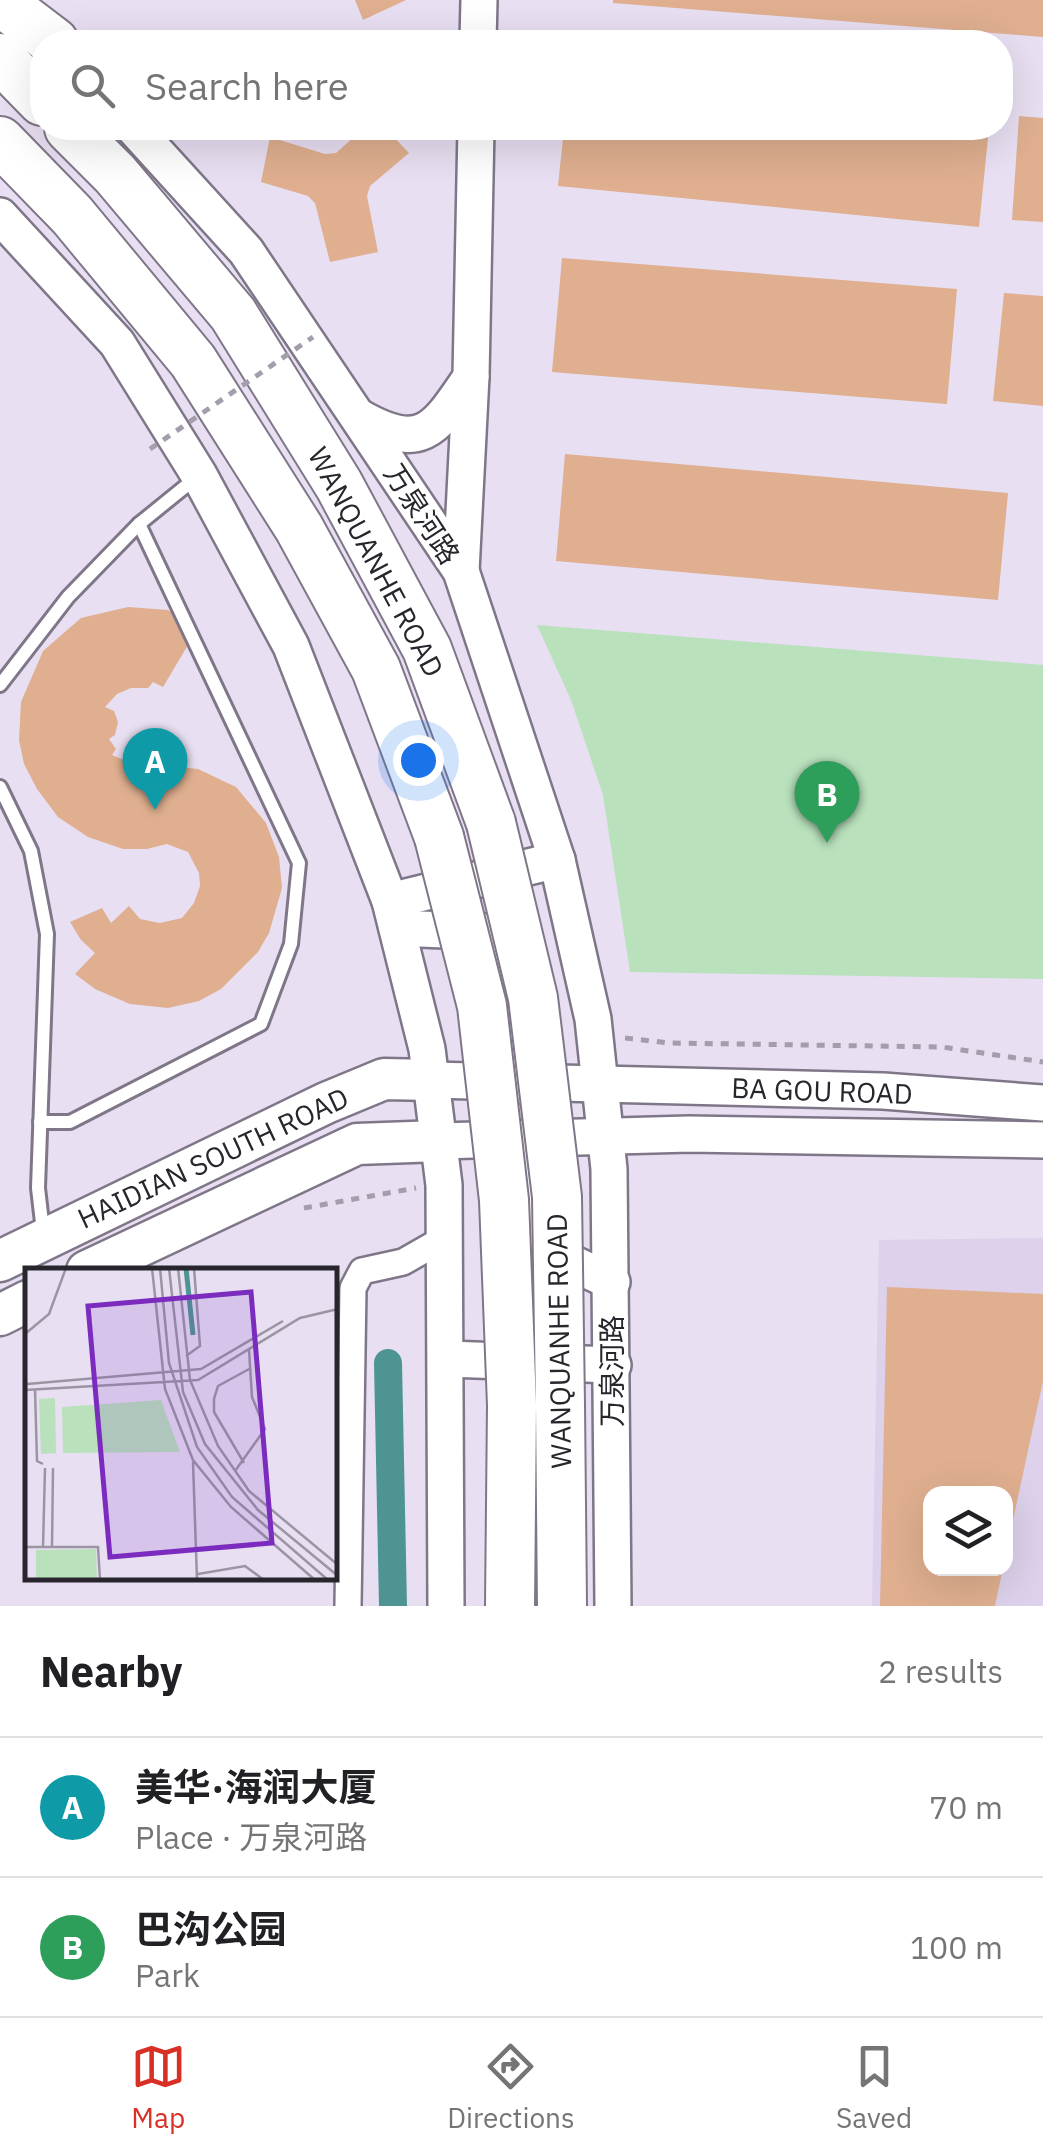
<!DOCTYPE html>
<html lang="en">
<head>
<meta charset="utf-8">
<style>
	body { margin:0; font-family:"IBM Plex Sans","Noto Sans SC",sans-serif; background:#f2f2f2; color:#202124 }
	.controls { position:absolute; right:30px; bottom:30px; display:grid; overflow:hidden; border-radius:20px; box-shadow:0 10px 40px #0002 }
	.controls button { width:90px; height:90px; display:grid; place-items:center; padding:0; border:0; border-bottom:2px solid #e0e0e0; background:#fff; color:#202124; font:50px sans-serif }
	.you { position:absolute; left:418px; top:760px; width:35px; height:35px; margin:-25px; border:8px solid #fff; border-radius:50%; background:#1a73e8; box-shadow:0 0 0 15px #1a73e833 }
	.badge { display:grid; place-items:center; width:65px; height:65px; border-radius:50%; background:#d93025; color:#fff; font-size:32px; font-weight:700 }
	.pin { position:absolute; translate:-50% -82px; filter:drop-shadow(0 2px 5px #0008) }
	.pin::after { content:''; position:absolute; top:52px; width:35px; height:30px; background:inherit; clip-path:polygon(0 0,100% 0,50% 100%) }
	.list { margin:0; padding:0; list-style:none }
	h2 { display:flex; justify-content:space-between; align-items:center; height:130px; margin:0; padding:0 40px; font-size:42px }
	h2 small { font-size:32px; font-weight:400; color:#757577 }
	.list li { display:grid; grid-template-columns:65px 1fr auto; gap:30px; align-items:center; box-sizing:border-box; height:140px; padding:0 40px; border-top:2px solid #e0e0e0 }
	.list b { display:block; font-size:38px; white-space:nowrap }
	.list p { margin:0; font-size:32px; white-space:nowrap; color:#757577 }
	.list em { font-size:32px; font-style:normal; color:#757577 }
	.icon { flex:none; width:55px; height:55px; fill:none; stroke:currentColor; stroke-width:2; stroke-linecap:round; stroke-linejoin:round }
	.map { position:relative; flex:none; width:1043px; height:1606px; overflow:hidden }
	.search { position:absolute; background:#fff; box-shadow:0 10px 40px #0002; left:30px; right:30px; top:30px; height:110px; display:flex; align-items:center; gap:25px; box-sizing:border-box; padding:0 35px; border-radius:40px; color:#757577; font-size:38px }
	.sheet { height:410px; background:#fff }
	nav { display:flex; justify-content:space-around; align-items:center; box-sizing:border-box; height:140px; border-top:2px solid #e0e0e0; background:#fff; font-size:28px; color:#757577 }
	nav a { display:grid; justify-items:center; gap:5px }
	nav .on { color:#d93025 }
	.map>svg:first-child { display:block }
</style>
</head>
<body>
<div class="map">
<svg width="1043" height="1606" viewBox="0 0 1043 1606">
	<rect width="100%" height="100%" fill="#e8dff2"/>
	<path fill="#ddd1eb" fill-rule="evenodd" d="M 1043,1238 L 1043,1606 L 872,1606 L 879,1240 ZM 930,1494 L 1006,1494 L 1006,1568 L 930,1568 Z"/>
	<polygon fill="#b8e1bc" points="537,625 1043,665 1043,979 630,972 603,795 571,700"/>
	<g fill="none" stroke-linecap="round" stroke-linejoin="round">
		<polyline stroke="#4e9493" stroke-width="28" points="388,1363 393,1606"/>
	</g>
	<g fill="#dfaf8f">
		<polygon points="355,0 406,0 363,20"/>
		<polygon points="613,0 1043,0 1043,37 613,3"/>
		<polygon points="1019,116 1043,118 1043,222 1012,220"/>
		<polygon points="364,128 385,128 409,153 370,186 367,196 378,252 330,262 315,203 308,196 261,182 270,137 325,154 336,153"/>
		<polygon points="564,128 989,128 979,227 558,186"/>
		<polygon points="562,258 957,289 947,404 552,372"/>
		<polygon points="1004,293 1043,296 1043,406 993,401"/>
		<polygon points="565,454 1008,493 998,600 556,561"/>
		<polygon points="128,607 168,610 187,622 183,633 191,640 163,687 153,682 148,688 131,688 117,694 105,707 114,711 118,722 115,735 109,739 116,749 112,755 129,762 198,769 236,787 266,823 279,857 282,888 269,933 258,952 221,989 199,1001 168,1008 130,1004 95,989 75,974 95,953 81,940 70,922 102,908 111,923 129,906 140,919 160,923 182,918 194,903 200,886 199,873 188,852 167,844 147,849 123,849 88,837 58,817 37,789 24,764 19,740 21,702 43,651 81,618"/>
		<polygon points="887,1287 1043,1294 1043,1381 1007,1548 1006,1494 930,1494 930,1568 1003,1568 995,1606 880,1606"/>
	</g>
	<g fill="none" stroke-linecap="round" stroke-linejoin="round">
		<defs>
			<g id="lane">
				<polyline points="0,685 68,597 139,524 197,477"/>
				<polyline points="0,787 31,851 47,934 38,1188 43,1231"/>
				<polyline points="40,1122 70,1122 261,1024 291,944 299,863 139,524"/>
			</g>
			<polyline id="street" points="348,1606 353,1288 362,1271 403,1262 445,1238"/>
			<g id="secondary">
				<polyline points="478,42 479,0"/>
				<polyline points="134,128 246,251 461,571 557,860 593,1019 609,1169 613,1606"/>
				<polyline points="0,216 117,343 199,475 291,646 390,901 427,1049 444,1185 446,1606"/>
				<path d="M 359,417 C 422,453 435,430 471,377"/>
				<polyline points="461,571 471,376 476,128"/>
				<polyline points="390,901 557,860"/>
				<polyline points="397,928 491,932 509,1006 521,1085"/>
				<polyline points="432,1080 883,1091 1043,1103"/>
				<polyline points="439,1141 689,1134 1043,1140"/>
				<polyline points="529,1146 536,1246 612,1282"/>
				<polyline points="447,1359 613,1365"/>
			</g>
			<g id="primary">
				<polyline points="0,1261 326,1103 384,1079 432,1080"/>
				<polyline points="87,1271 357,1144 439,1141"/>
				<polyline points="0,1315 28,1301"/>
			</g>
			<g id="highway">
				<polyline points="0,1 54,42"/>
				<polyline points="0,58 42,101"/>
				<polyline points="69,128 115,174 233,314 339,485 427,649 491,823"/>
				<polyline points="0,141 72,215 193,361 299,528 376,669 439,837"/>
				<polyline points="560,1405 562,1606"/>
				<polyline points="510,1606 512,1405"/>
			</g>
		</defs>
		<use href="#lane" stroke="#7f7788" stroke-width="18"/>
		<use href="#street" stroke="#7f7788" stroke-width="30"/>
		<use href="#secondary" stroke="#7f7788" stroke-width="40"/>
		<use href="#primary" stroke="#7f7788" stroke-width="45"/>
		<use href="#highway" stroke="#7f7788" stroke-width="52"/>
		<g stroke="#a49dac" stroke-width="5" stroke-dasharray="8 8" stroke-linecap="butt">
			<polyline points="625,1038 670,1043 942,1047 1043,1062"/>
			<polyline points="304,1208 416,1188"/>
		</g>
		<use href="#lane" stroke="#fff" stroke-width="12"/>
		<use href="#street" stroke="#fff" stroke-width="25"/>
		<use href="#secondary" stroke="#fff" stroke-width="35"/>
		<use href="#primary" stroke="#fff" stroke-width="40"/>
		<use href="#highway" stroke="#fff" stroke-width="48"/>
		<defs>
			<g id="highway-bridge">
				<polyline points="491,823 533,998 557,1197 560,1405"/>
				<polyline points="439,837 482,1006 504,1200 512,1405"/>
			</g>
		</defs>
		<use href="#highway-bridge" stroke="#7f7788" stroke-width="52" stroke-linecap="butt"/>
		<polyline stroke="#a49dac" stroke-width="5" stroke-dasharray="8 8" stroke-linecap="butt" points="150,449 313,337"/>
		<use href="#highway-bridge" stroke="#fff" stroke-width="48"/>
	</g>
	<g text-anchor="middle" stroke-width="8" stroke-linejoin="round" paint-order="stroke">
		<g font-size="28" fill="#28252c" stroke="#fff">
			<text transform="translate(422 514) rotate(57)" y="10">万泉河路</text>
			<text transform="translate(376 562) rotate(62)" y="10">WANQUANHE ROAD</text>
			<text transform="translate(822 1091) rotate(2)" y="10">BA GOU ROAD</text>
			<text transform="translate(213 1158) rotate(-25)" y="10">HAIDIAN SOUTH ROAD</text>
			<text transform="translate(559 1341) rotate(-91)" y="10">WANQUANHE ROAD</text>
			<text transform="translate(612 1371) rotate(-90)" y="10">万泉河路</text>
		</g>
	</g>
	<g transform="translate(25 1268)">
		<rect width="312" height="312" fill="#e8dff2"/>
		<path d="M 30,130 L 31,185 L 16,186 L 14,131 ZM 136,132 L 155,184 L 38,185 L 37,139 ZM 71,281 L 72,312 L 11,312 L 11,282 Z" fill="#b8e1bc"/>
		<path fill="none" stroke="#4e9493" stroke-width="5" d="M 161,0 L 168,67"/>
		<path fill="none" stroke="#9b95a3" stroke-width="2.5" d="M 127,0 L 140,121 L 168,192 L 206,239 L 290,312M 135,0 L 144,95 L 172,179 L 207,229 L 303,312M 144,0 L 158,124 L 180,176 L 233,242 L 313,308M 153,0 L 165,112 L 193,178 L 224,223 L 313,297M 0,66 L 24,46 L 41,0M 161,88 L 175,78 L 169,0M 2,116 L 176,101 L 258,53M 10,121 L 12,193 L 18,196M 0,122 L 173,112 L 275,50 L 313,41M 168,194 L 172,312M 219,195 L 189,144 L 189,131 L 193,118 L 226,100M 210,203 L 240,161 L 227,129 L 224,82M 0,279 L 73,279 L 75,312M 18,279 L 20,200M 27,279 L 28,200M 173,306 L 220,298 L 239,312"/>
		<path fill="#7b2cbf" fill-opacity="0.15" stroke="#7b2cbf" stroke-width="5" d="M 226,24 L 247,275 L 85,289 L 63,38 Z"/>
		<rect width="312" height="312" fill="none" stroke="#28252c" stroke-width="5"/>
	</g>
</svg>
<div class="controls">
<button><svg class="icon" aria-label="layers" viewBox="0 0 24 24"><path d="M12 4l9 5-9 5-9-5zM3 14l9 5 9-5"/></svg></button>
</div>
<div class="you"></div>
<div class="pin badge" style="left:155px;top:810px;background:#0f9aa8">A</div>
<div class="pin badge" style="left:827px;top:843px;background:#2e9e5b">B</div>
<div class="search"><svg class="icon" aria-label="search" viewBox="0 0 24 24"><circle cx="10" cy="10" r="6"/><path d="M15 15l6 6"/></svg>Search here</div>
</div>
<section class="sheet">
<h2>Nearby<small>2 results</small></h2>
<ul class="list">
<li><span class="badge" style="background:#0f9aa8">A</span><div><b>美华·海润大厦</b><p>Place · 万泉河路</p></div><em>70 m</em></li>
<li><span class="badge" style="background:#2e9e5b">B</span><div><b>巴沟公园</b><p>Park</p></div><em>100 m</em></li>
</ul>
</section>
<nav>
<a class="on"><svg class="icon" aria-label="map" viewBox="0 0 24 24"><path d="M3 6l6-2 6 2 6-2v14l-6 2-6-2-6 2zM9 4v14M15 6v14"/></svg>Map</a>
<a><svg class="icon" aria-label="directions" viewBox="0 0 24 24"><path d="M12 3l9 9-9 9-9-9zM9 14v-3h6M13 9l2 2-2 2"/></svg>Directions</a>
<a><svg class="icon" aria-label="saved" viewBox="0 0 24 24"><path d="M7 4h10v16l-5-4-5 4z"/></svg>Saved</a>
</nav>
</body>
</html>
